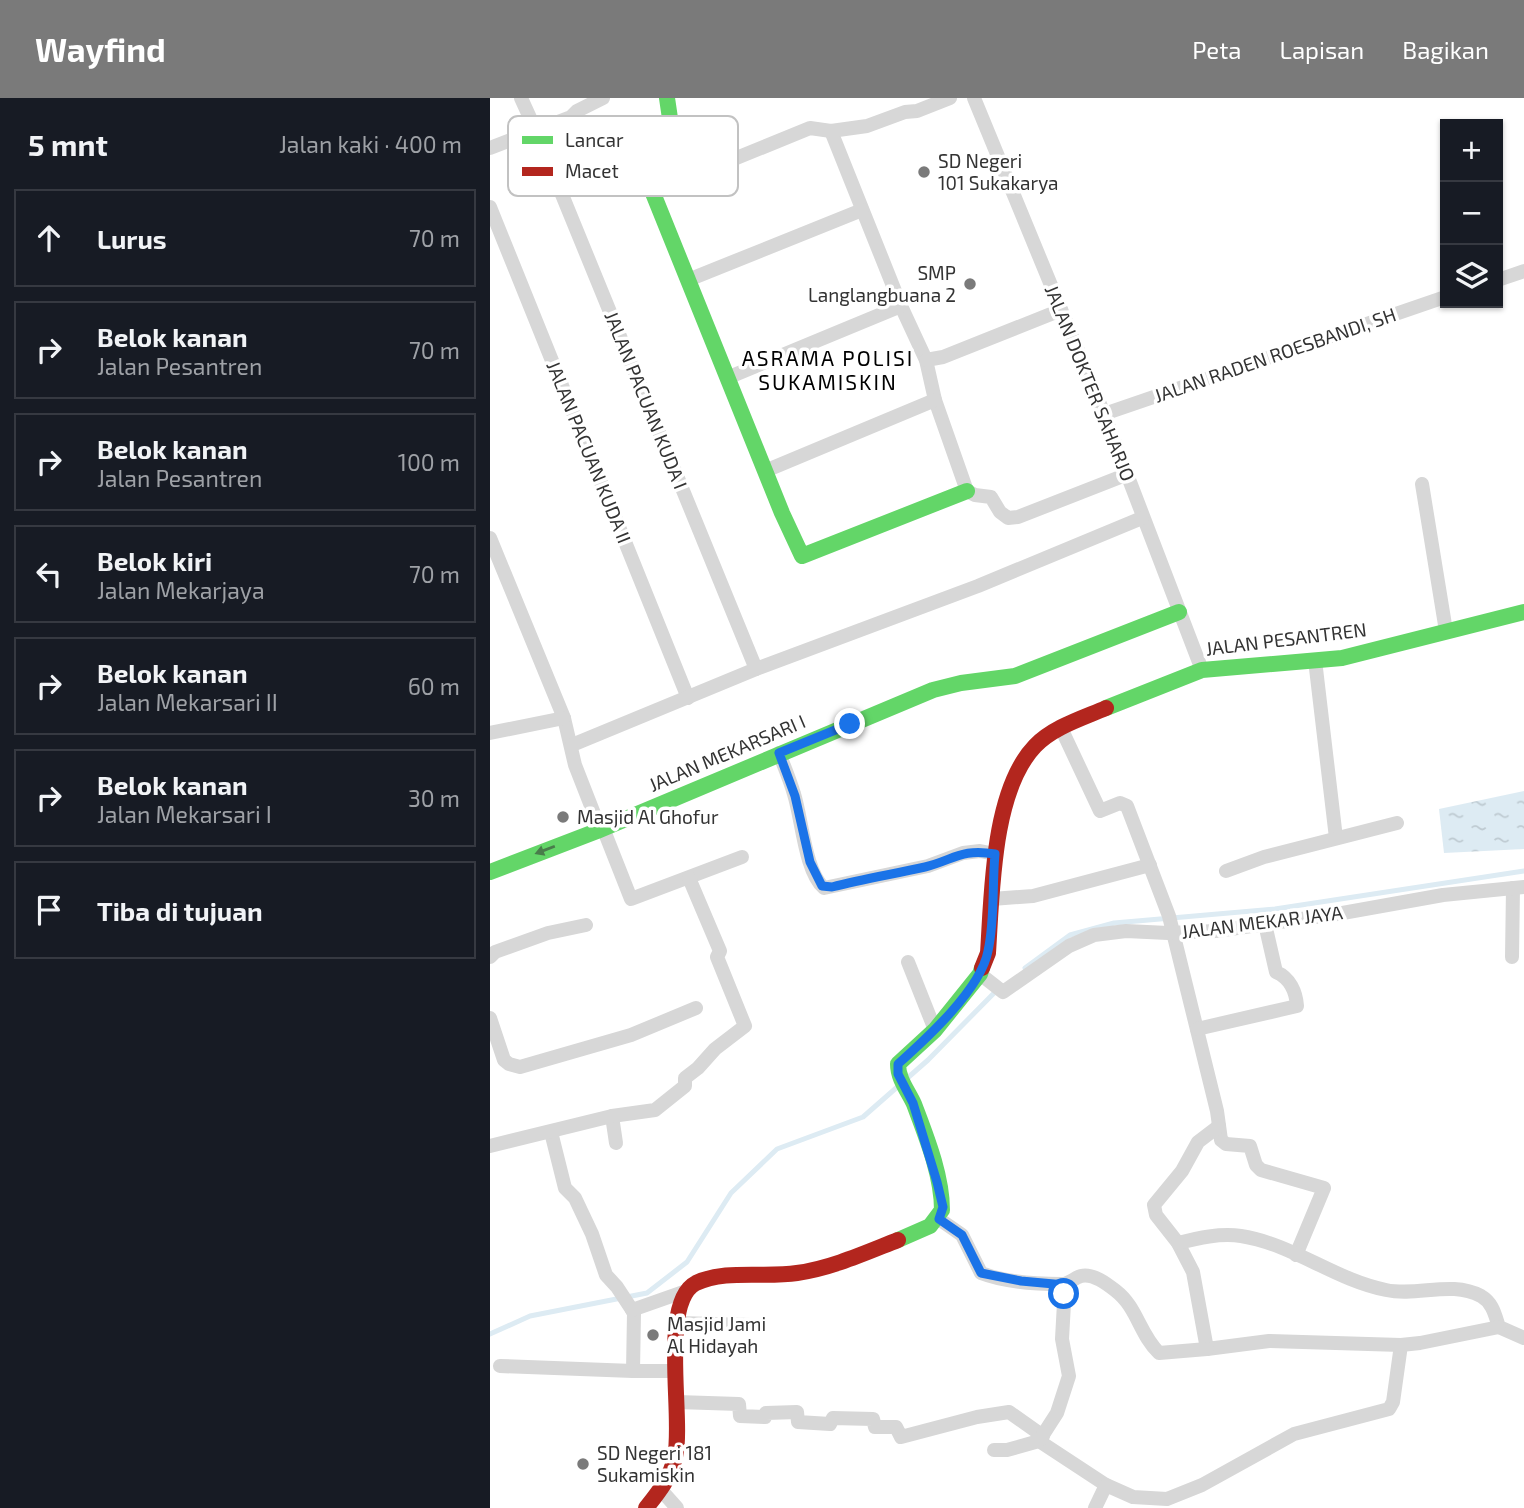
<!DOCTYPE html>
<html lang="id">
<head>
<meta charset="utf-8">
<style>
	body { margin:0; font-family:"Exo 2",sans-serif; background:#20242c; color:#f1f3f6 }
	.controls { position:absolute; right:21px; top:21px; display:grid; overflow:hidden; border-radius:0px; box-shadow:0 2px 5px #0004 }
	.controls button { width:63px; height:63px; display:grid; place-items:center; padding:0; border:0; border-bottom:2px solid #363941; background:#171b24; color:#f1f3f6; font:35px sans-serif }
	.stop { position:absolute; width:21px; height:21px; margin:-16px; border:5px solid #1a73e8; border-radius:50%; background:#fff }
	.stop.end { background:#1a73e8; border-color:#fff; box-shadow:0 2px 7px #0008 }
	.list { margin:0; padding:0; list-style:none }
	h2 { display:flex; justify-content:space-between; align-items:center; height:91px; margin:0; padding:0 28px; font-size:30px }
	h2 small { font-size:23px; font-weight:400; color:#9ea1a6 }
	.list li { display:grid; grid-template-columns:46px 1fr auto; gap:21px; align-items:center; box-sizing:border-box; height:98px; margin:0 14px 14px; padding:0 14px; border:2px solid #363941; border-radius:0px }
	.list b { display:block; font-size:26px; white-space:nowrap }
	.list p { margin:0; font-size:23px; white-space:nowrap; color:#9ea1a6 }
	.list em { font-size:23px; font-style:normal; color:#9ea1a6 }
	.icon { flex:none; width:38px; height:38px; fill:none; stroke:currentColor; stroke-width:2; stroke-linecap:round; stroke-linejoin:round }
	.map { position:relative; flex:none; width:1034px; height:1410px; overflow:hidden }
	header { display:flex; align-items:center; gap:42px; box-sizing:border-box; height:98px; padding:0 35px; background:#7a7a7a; color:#fff }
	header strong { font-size:33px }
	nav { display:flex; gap:38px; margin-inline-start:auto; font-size:24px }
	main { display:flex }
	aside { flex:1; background:#171b24 }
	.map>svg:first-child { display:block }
</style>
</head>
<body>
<header>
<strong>Wayfind</strong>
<nav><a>Peta</a><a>Lapisan</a><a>Bagikan</a></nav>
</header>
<main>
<aside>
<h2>5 mnt<small>Jalan kaki · 400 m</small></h2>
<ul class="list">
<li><svg class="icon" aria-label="ahead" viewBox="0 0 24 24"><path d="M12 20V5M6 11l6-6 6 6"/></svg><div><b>Lurus</b></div><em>70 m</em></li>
<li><svg class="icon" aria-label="right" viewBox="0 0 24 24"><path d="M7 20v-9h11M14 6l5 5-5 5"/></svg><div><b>Belok kanan</b><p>Jalan Pesantren</p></div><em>70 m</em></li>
<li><svg class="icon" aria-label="right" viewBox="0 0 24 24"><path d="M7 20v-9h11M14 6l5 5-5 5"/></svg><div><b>Belok kanan</b><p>Jalan Pesantren</p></div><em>100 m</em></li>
<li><svg class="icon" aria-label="left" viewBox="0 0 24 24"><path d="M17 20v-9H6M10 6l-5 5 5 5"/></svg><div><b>Belok kiri</b><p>Jalan Mekarjaya</p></div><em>70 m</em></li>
<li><svg class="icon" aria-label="right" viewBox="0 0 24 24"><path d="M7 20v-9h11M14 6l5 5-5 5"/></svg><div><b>Belok kanan</b><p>Jalan Mekarsari II</p></div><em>60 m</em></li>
<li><svg class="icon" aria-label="right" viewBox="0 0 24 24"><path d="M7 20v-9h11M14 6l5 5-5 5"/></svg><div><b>Belok kanan</b><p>Jalan Mekarsari I</p></div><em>30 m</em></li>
<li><svg class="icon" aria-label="arrive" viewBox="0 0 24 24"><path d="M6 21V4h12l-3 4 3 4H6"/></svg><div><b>Tiba di tujuan</b></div></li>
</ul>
</aside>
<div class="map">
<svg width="1034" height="1410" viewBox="0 0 1034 1410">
	<defs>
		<pattern id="water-ripples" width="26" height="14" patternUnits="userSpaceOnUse" patternTransform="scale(1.75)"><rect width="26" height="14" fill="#ddebf3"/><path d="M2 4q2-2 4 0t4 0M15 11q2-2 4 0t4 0" fill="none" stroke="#becad1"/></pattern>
	</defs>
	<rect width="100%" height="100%" fill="#fff"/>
	<polygon fill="url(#water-ripples)" points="1034,693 1034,751 954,755 949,711"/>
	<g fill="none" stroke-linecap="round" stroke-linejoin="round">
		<g stroke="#ddebf3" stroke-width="5">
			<polyline points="535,870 580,837 624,825 785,811 1034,773"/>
			<polyline points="0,1236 40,1218 157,1195 197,1164 241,1095 287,1051 373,1019 438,962 508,891"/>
		</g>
		<g stroke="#d7d7d7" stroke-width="14">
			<polyline points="31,0 46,33 266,571"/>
			<polyline points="484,0 614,316 712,572"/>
			<polyline points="341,33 411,208 436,262 445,302 477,393 485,397 501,399 510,414 518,420 528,419 638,376"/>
			<polyline points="0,50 81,19 87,13 113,0"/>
			<polyline points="163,94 320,30 341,33 377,28 415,14 427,13 460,0"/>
			<polyline points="0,109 198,600"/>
			<polyline points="198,182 372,112"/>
			<polyline points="1008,182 1034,173"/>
			<polyline points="436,262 453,259 571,212"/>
			<polyline points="237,280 411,208"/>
			<polyline points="614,316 955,199"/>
			<polyline points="275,373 445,302"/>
			<polyline points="932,386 956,533"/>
			<polyline points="0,440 74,620 85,667 110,731"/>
			<polyline points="825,562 846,740"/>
			<polyline points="571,630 610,713 630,705 637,708 679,818 727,1013 731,1042 736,1046 760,1048 766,1067 771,1072 834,1090 806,1157"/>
			<polyline points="0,635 74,620"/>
			<polyline points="82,647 266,571 488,488 652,420"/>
			<path d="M 289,655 C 294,668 300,682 304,696 C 312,721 315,774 334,790 L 438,768 L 473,755 L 490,753 L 505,756"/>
			<polyline points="113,730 141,801 252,759"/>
			<polyline points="736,773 774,759 907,725"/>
			<polyline points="502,801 543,798 660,767"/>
			<polyline points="0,859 5,854 58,835 96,827"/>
			<polyline points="1022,859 1023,790"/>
			<polyline points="418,864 445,932"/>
			<polyline points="490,876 513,894 579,848 604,837 636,833 678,835 726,833 847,816 953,797 1034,789"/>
			<polyline points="0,920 14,962 19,966 30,969 141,937 206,910"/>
			<path d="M 707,931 L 807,908 C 806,894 800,880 786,874 L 775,826"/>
			<polyline points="122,1018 126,1045"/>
			<polyline points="729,1028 708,1044 692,1073 664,1107 666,1117 688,1145 703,1174 717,1251 779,1243 911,1247"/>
			<polyline points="61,1034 75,1090 85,1100 102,1136 116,1177 127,1189 144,1215 143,1273"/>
			<polyline points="0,1048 122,1018 165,1012 195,988 195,980 208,970 225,951 255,928 227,859 230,853 199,780"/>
			<path d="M 449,1121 L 472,1137 L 491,1175 C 514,1184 546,1186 572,1186 C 579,1186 584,1180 591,1178 C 603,1175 617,1186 626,1193 C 647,1209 650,1237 669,1255 L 717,1251"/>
			<path d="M 688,1145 C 708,1140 730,1135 751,1138 C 803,1146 845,1182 896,1192 C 928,1199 961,1182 991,1198 C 1003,1205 1005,1217 1009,1229 L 1034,1240"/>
			<polyline points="142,1212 196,1193"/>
			<polyline points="187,1225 261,1227"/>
			<polyline points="10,1268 143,1273 185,1273"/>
			<polyline points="187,1304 249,1306 250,1318 275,1319 276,1315 307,1314 308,1324 340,1326 343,1320 383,1321 385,1329 406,1329 411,1339 487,1319 519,1314 553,1338"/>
			<polyline points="549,1343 616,1387 643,1399 677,1401 712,1387 804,1336 899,1311 903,1304 911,1247 930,1245 1009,1229"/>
			<polyline points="504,1352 517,1352 549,1343 567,1315 579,1278 572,1241 575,1187"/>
			<polyline points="171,1392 187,1410"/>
			<polyline points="605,1410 616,1387"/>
		</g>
		<g stroke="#63d668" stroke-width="16">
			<polyline points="177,0 182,34 149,49 146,53 292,415 312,458 477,393"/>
			<polyline points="616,610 712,572 852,560 1034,514"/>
			<polyline points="0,774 107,733 443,592 471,585 525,578 689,514"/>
			<path d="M 408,1142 L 440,1128 L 452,1112 C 452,1077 436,1038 424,1006 C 418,993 408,981 408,966 L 445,932 L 490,876 L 492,870"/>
		</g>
		<g stroke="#b3261e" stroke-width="16">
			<path d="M 492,870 L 498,855 C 502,796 502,693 545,648 C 563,629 593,620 616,610"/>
			<path d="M 156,1410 C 168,1395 181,1379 185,1359 C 194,1320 169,1204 206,1185 C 235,1171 275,1180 307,1175 C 342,1170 375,1155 408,1142"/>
		</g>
	</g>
	<defs><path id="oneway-solid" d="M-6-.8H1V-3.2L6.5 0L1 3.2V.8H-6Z" transform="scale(1.75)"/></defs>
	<use fill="#497c4b" href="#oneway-solid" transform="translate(55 752) rotate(159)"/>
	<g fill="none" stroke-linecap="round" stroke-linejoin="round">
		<path stroke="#1a73e8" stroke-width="9" d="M 360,626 L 289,655 L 305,698 L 320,764 L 332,788 L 342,789 C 373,781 404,776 435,769 C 464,762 471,750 505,756 C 502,788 505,822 498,853 C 491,891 436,941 408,966 L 408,976 L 423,1005 L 447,1084 L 453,1109 L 449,1121 L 472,1137 L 491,1175 L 531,1183 L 575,1187 L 574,1196"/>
	</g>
	<g fill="#7a7a7a" stroke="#fff" stroke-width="2.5">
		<circle cx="434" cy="74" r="7"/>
		<circle cx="480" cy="186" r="7"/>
		<circle cx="73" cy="719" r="7"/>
		<circle cx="163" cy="1237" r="7"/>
		<circle cx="93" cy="1366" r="7"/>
	</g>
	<g text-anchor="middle" stroke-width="7" stroke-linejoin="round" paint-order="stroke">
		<g font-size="19" fill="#333" stroke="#fff" text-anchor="start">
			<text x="448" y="70">SD Negeri<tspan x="448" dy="22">101 Sukakarya</tspan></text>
			<text x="466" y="182" text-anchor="end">SMP<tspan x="466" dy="22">Langlangbuana 2</tspan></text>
			<text x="87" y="726">Masjid Al Ghofur</text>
			<text x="177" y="1233">Masjid Jami<tspan x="177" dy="22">Al Hidayah</tspan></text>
			<text x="107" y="1362">SD Negeri 181<tspan x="107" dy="22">Sukamiskin</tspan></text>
		</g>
		<g font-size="19" fill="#333" stroke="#fff">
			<text transform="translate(785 257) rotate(-19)" y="7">JALAN RADEN ROESBANDI, SH</text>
			<text transform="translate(600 285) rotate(68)" y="7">JALAN DOKTER SAHARJO</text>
			<text transform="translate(156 302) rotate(68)" y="7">JALAN PACUAN KUDA I</text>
			<text transform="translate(99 354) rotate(68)" y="7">JALAN PACUAN KUDA II</text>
			<text transform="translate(796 541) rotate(-7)" y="7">JALAN PESANTREN</text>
			<text transform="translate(237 655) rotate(-23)" y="7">JALAN MEKARSARI I</text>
			<text transform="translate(772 824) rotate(-7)" y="7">JALAN MEKAR JAYA</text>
		</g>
		<g font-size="21" letter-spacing="2" fill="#000" stroke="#fff">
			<text x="338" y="268">ASRAMA POLISI<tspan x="338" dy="24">SUKAMISKIN</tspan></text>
		</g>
	</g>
	<rect x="18" y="18" width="230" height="80" rx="10" fill="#fff" stroke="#c2c2c2" stroke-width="2"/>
	<rect x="32" y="38" width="31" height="8" fill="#63d668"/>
	<rect x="32" y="69" width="31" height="9" fill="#b3261e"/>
	<g font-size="19" fill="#333">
		<text x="75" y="49">Lancar</text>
		<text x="75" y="80">Macet</text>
	</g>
</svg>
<div class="controls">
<button>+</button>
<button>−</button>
<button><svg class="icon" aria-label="layers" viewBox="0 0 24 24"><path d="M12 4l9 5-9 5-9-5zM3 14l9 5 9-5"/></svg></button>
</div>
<div class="stop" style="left:574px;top:1196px"></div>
<div class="stop end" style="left:360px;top:626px"></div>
</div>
</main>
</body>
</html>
